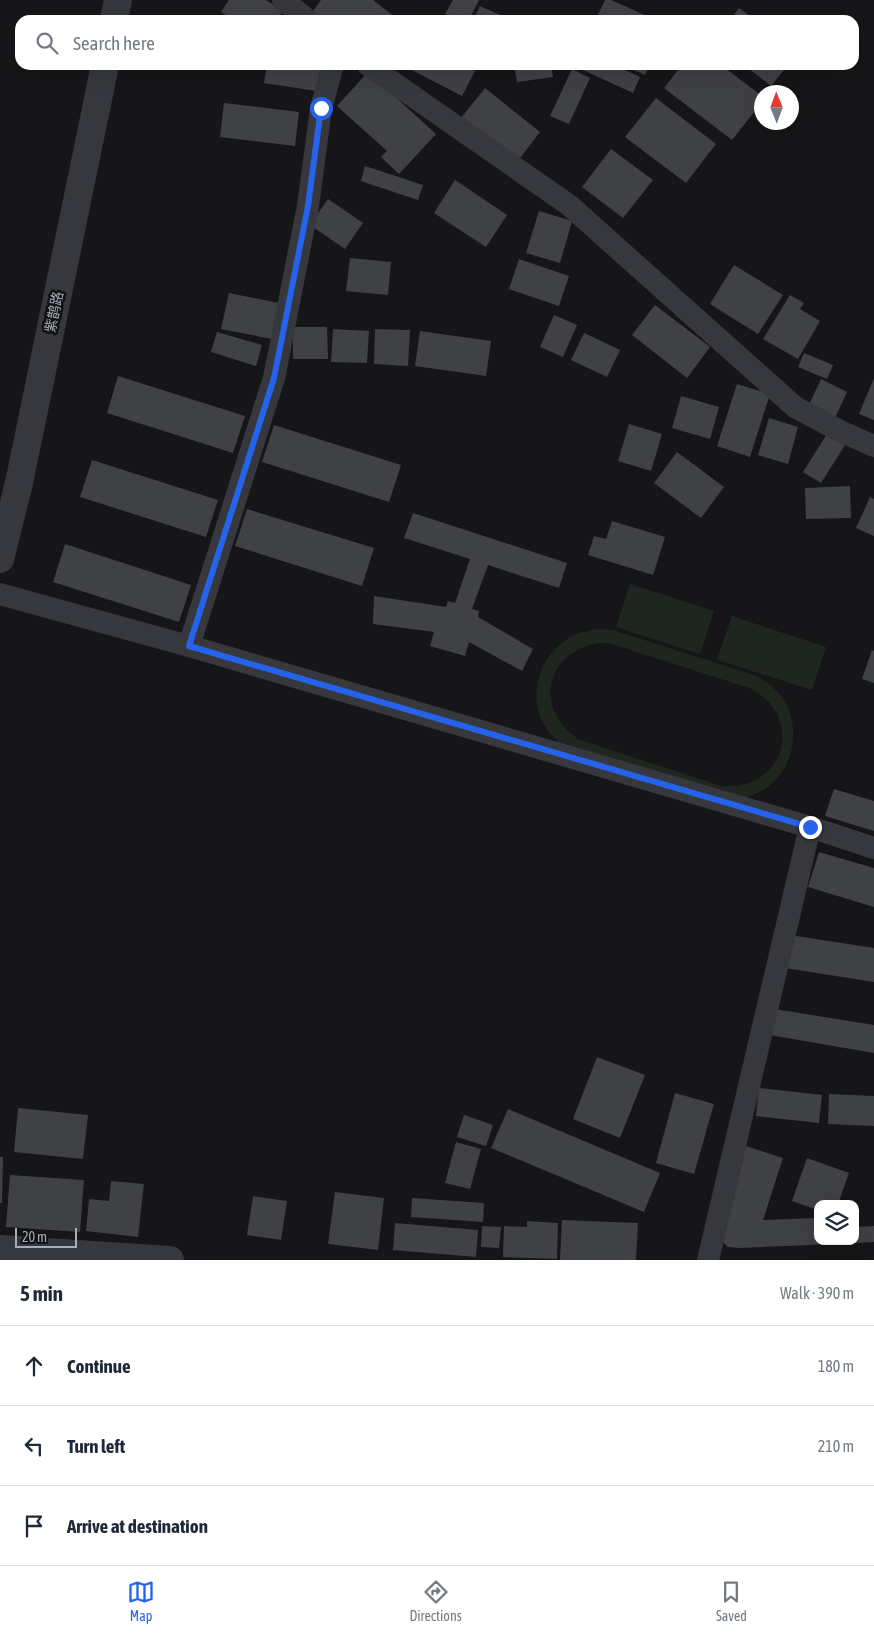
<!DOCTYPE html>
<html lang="en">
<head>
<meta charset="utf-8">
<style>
	body { margin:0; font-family:"Asap Condensed","Noto Sans SC",sans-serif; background:#f2f2f3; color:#1f2937 }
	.controls { position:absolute; right:15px; bottom:15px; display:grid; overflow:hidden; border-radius:10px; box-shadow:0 5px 20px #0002 }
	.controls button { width:45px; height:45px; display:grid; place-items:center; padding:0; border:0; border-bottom:1px solid #e0e1e3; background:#fff; color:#1f2937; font:25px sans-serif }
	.compass { position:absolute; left:754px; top:85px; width:45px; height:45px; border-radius:50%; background:#fff; box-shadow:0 5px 20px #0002; rotate:359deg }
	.scale { position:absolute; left:15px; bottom:12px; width:62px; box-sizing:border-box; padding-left:5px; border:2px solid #a8adb8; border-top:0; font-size:14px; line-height:18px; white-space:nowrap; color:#a8adb8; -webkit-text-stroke:4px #111113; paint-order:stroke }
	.stop { position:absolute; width:15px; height:15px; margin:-11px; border:4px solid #2563eb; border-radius:50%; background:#fff }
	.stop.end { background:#2563eb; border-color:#fff; box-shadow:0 1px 5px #0008 }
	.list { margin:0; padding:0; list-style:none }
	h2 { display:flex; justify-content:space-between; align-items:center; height:65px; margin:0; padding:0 20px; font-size:21px }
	h2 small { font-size:16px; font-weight:400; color:#747a83 }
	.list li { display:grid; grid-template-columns:32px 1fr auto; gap:15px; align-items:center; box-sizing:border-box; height:80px; padding:0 20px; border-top:1px solid #e0e1e3 }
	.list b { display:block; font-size:19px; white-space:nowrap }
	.list em { font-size:16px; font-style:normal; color:#747a83 }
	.icon { flex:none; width:28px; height:28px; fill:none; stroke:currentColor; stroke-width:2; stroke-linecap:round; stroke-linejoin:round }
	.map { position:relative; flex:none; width:874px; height:1260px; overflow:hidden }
	.search { position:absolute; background:#fff; box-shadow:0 5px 20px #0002; left:15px; right:15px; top:15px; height:55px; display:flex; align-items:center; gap:12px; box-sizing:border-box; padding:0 18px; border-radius:15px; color:#747a83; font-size:19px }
	.sheet { height:305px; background:#fff }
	nav { display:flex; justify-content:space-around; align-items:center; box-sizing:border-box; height:70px; border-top:1px solid #e0e1e3; background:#fff; font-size:14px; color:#747a83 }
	nav a { display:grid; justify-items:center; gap:2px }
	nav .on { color:#2563eb }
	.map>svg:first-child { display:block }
</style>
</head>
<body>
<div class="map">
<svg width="874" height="1260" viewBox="0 0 874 1260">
	<rect width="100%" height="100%" fill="#161618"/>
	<g fill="#1e261f" fill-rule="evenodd">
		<polygon points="630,584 714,611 700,654 616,627"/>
		<polygon points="732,616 826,647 812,690 717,660"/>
		<path d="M 599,629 L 613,630 L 757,676 C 766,682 774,687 781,696 C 801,723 796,765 769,786 C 761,792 753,795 744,798 L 561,745 C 555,739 549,733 544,725 C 527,694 540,655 569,638 C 578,632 588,631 599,629 ZM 598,643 L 609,643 L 752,689 C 806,720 784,791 721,786 L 578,739 C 534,708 544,654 598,643 Z"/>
	</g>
	<g fill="#404145">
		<polygon points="229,0 266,0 283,11 277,20 233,20 221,12"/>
		<polygon points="321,0 373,0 399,20 322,20 312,12"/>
		<polygon points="453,0 479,0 469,20 455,20 445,14"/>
		<polygon points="605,0 611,0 656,20 599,20 596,19"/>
		<polygon points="480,6 512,20 473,20"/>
		<polygon points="739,8 755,20 730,20"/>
		<polygon points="267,65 321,65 316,91 264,83"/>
		<polygon points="402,65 478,65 462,96"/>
		<polygon points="514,65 551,65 553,77 517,82"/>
		<polygon points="572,65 614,65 640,77 633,93"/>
		<polygon points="623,65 649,65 645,75"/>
		<polygon points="682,65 721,65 762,96 762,102 732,140 664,88"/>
		<polygon points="744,65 788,65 771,86"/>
		<polygon points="572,69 590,78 569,124 550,116"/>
		<polygon points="368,72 436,134 399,174 381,157 387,151 337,106"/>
		<polygon points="485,88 540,132 517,162 461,118"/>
		<polygon points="656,98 716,144 686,183 625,137"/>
		<polygon points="224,103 299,112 295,146 220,137"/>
		<polygon points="611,149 653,180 623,218 582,187"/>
		<polygon points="365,166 423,185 418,200 361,181"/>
		<polygon points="455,180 507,215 486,247 434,213"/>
		<polygon points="328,199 363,223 345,249 310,225"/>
		<polygon points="539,211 572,221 560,263 526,253"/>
		<polygon points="350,258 391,262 388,295 346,291"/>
		<polygon points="519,259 569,276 559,306 509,289"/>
		<polygon points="734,265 783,295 758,334 710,304"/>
		<polygon points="229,293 279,303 272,339 221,329"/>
		<polygon points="790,295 804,303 800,309 820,321 798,359 763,339"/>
		<polygon points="655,305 710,347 687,378 632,335"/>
		<polygon points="554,315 577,325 563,357 540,347"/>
		<polygon points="293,327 327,327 328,359 293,359"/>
		<polygon points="333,329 369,331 367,363 331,362"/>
		<polygon points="375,329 410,330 408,366 374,364"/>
		<polygon points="420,331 491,341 486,376 415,366"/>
		<polygon points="217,332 262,345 256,366 211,352"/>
		<polygon points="584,333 620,350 607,377 571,360"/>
		<polygon points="804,353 833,365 827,379 798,367"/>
		<polygon points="118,376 245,416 233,453 107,413"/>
		<polygon points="874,378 874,420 859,414"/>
		<polygon points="821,379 847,392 834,420 808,407"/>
		<polygon points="737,384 770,394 750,457 717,446"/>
		<polygon points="681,396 719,407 710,439 672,428"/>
		<polygon points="769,418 798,427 788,464 758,455"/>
		<polygon points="629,424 662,434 651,471 618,461"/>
		<polygon points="274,425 401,465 389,502 262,462"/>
		<polygon points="827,434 845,445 821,483 803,472"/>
		<polygon points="677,452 724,487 701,518 654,483"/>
		<polygon points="92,460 218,500 206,537 80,497"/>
		<polygon points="850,486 851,518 806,519 805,488"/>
		<polygon points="870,497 874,499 874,536 856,528"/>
		<polygon points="247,509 374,548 362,586 235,546"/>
		<polygon points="413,513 567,563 559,588 488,565 472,609 479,611 478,617 533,649 522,671 469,642 465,656 430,646 434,632 373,624 374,596 446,607 448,601 455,603 470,559 404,538"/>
		<polygon points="612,521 665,537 653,575 588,555 594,536 606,539"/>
		<polygon points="65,544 191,585 179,622 53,582"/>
		<polygon points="872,650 874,651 874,683 862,679"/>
		<polygon points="834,789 874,801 874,831 825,816"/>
		<polygon points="819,852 874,868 874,907 808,887"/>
		<polygon points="790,935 874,948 874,982 785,968"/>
		<polygon points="774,1009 874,1025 874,1053 770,1035"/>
		<polygon points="597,1057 645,1075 620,1138 573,1119"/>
		<polygon points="759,1088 822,1095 819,1123 756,1116"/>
		<polygon points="675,1093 714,1104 694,1174 656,1163"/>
		<polygon points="829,1094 874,1096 874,1126 828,1124"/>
		<polygon points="18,1108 88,1115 83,1159 14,1152"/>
		<polygon points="508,1109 660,1173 644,1212 491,1148"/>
		<polygon points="464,1115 493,1125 486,1146 457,1137"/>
		<polygon points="456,1142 481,1149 470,1189 445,1183"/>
		<polygon points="746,1146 783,1158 763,1220 818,1218 818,1241 855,1241 855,1243 739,1248 728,1247 723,1242"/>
		<polygon points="0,1157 3,1157 2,1203 0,1203"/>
		<polygon points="807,1158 849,1173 838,1204 818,1204 818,1210 792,1201"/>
		<polygon points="10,1175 84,1180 80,1232 6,1227"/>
		<polygon points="111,1181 144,1184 138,1237 86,1231 89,1199 109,1201"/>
		<polygon points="335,1192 384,1198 378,1250 328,1244"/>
		<polygon points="253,1196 287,1201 281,1240 247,1235"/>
		<polygon points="412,1198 484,1203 483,1222 411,1217"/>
		<polygon points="562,1220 638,1223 636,1260 560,1260"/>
		<polygon points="527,1221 558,1223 557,1259 503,1257 504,1226 527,1227"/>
		<polygon points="395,1223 478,1230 476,1257 393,1250"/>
		<polygon points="482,1226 501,1227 499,1248 481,1247"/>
		<polygon points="874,1226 874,1242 855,1243 855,1227"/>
	</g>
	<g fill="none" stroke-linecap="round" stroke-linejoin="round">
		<g stroke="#37383d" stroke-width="22">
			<polyline points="283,0 308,20"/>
			<polyline points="333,65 321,108 308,206 274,378 189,646 810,827 708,1260"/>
			<polyline points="368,65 569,205 795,407 840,431 874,446"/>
			<polyline points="0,594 189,646"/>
			<polyline points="810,827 874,848"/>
		</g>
		<g stroke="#37383d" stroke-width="28">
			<polyline points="114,20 118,0"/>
			<polyline points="0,559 19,483 105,65"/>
			<polyline points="0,1249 170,1260"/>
		</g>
	</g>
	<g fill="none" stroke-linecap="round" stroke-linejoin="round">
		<polyline stroke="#2563eb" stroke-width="6" points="321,108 308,206 274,378 189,646 810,827"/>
	</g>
	<g text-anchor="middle" stroke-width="5" stroke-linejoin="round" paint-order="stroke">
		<g font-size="14" fill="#a8adb8" stroke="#111113">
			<text transform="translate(54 312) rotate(-78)" y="5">紫鹊路</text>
		</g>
	</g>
</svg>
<div class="controls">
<button><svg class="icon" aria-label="layers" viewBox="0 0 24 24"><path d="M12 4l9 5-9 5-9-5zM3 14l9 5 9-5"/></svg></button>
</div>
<svg class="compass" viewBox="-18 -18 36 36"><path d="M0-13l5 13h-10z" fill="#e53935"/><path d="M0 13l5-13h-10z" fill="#747a83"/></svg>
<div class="scale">20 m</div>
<div class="stop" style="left:321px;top:108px"></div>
<div class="stop end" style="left:810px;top:827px"></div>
<div class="search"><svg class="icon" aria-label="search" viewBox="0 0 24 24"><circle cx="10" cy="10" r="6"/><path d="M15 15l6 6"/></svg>Search here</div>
</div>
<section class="sheet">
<h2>5 min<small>Walk · 390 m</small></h2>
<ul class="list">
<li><svg class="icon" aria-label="ahead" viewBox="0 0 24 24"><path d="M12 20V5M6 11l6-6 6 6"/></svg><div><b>Continue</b></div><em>180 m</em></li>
<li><svg class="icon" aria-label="left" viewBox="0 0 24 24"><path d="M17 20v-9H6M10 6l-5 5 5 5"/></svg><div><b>Turn left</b></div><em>210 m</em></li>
<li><svg class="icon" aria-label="arrive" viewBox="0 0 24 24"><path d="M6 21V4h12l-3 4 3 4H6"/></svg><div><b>Arrive at destination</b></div></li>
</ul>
</section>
<nav>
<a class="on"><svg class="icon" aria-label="map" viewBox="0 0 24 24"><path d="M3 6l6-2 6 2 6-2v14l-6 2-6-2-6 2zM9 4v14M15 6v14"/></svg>Map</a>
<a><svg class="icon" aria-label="directions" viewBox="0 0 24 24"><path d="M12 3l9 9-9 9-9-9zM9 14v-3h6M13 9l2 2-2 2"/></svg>Directions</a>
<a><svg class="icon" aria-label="saved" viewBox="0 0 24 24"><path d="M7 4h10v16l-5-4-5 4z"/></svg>Saved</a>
</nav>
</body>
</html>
